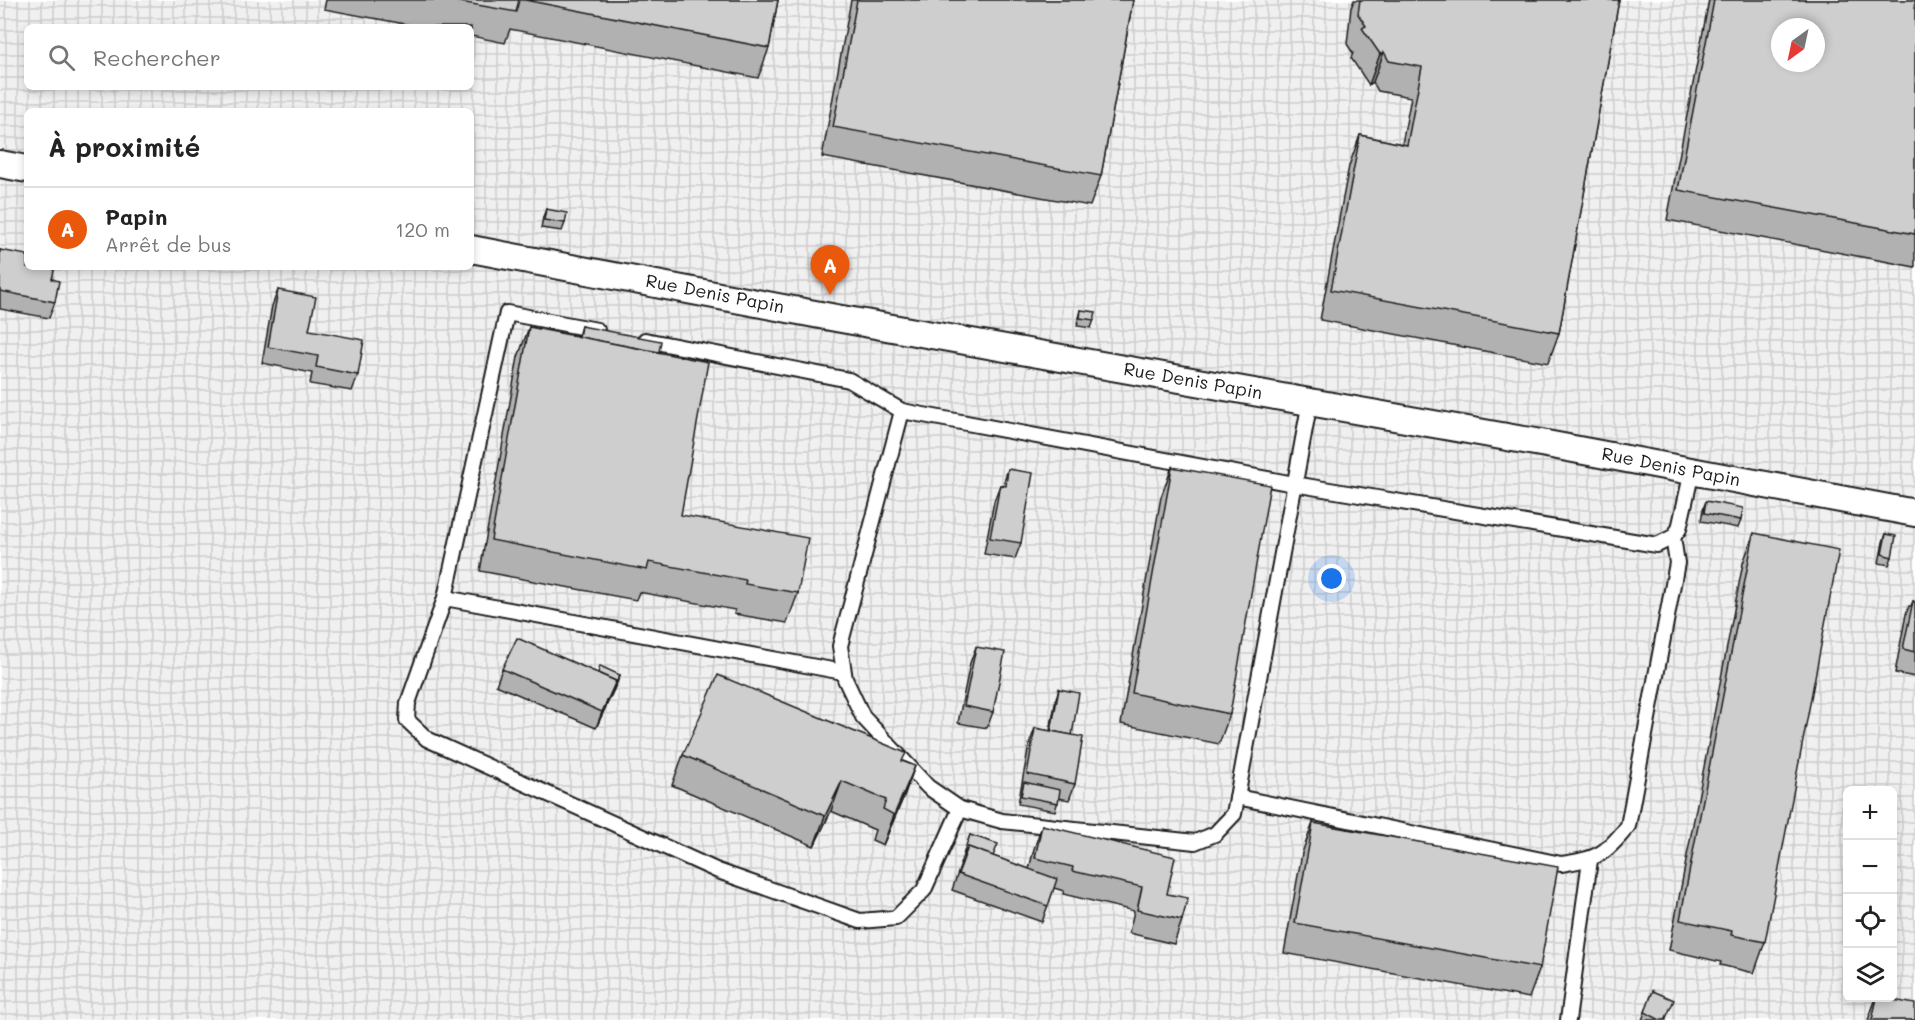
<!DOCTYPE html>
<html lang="fr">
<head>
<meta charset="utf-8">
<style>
	body { margin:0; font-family:Mali,sans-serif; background:#f6f6f6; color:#222 }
	.controls { position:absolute; right:18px; bottom:18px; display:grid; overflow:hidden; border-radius:9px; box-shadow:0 3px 9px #0003 }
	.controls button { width:54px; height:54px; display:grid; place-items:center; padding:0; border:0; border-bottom:2px solid #e0e0e0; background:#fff; color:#222; font:30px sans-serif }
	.compass { position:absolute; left:1771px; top:18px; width:54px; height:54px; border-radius:50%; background:#fff; box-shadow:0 3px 9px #0003; rotate:213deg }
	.you { position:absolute; left:1332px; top:579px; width:21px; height:21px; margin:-15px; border:4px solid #fff; border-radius:50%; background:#1a73e8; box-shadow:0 0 0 9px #1a73e833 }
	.badge { display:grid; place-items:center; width:39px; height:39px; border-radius:50%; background:#ea580c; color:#fff; font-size:20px; font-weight:700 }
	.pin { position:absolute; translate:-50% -50px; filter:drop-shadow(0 2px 3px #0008) }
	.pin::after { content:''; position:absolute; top:32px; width:21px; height:18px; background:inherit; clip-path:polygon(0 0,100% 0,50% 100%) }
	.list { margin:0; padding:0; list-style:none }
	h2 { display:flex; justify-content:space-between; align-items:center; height:78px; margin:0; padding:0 24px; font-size:26px }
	h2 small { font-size:20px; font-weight:400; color:#767676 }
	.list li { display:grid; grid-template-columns:39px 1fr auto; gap:18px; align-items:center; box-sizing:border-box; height:84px; padding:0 24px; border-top:2px solid #e0e0e0 }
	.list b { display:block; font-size:22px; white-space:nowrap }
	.list p { margin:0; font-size:20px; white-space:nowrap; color:#767676 }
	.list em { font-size:20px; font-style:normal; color:#767676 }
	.icon { flex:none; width:33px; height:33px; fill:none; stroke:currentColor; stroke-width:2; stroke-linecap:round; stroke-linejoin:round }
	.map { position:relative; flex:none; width:1915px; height:1020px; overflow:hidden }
	.search { position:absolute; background:#fff; box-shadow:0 3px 9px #0003; left:24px; top:24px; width:450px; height:66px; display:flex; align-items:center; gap:15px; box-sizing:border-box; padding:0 21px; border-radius:9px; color:#767676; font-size:22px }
	.panel { position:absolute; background:#fff; box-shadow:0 3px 9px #0003; left:24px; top:108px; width:450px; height:162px; border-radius:9px }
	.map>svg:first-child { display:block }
</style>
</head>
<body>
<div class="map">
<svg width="1915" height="1020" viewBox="0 0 1915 1020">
	<defs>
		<pattern id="industrial-grid" width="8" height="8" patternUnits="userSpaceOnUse" patternTransform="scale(1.5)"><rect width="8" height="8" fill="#f0f0f0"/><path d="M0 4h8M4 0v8" fill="none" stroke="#cdcdcd"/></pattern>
	</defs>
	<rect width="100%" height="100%" fill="#fff"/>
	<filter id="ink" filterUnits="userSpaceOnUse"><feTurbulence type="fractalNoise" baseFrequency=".0167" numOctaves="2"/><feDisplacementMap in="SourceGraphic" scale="12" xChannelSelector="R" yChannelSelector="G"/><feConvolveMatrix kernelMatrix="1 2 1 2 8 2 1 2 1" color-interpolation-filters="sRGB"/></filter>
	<g filter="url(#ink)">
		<path fill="url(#industrial-grid)" fill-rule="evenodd" d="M 0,0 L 1915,0 L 1915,1020 L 0,1020 ZM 27,27 L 471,27 L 471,87 L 27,87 ZM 1780,27 L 1816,27 L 1816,63 L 1780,63 ZM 27,111 L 471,111 L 471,267 L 27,267 ZM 1848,790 L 1892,790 L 1892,998 L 1848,998 Z"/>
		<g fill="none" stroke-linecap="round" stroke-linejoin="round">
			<defs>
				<g id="lane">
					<polyline points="597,330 507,313 445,598 408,703 407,720 427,739 718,871 860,921 896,918 924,890 960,809"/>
					<polyline points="645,340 849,380 902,411"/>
					<polyline points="1310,401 1234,814 1215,834 1195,842 1002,821 960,809 928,787 863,717 845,679 840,646 902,411 1294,484 1657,545 1673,537 1679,529 1692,471"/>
					<polyline points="445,598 843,672"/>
					<path d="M 1237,797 L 1561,864 C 1597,859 1605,855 1628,826 L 1677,563 L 1673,537"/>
					<polyline points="1568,1020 1590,860"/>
				</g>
				<g id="street">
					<polyline points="0,164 27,169"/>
					<polyline points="471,249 836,318 1552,445 1915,513"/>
				</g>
			</defs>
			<use href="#lane" stroke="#1c1c1c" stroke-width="18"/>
			<use href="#street" stroke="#1c1c1c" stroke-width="30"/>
			<use href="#lane" stroke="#fff" stroke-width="14"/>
			<use href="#street" stroke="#fff" stroke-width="26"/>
		</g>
		<g fill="#b1b1b1" stroke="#1c1c1c" stroke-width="1.5">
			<polygon points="326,0 778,0 769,48 758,78 510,29 505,43 471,36 471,27 421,27 324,9"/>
			<polygon points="851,0 1133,0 1101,176 1090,206 822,157"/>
			<polygon points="1354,0 1619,0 1559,333 1548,363 1320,320 1349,166 1360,135 1402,144 1411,97 1378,91 1373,82 1369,85 1351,58 1353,53 1347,44 1351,8"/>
			<polygon points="1709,0 1915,0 1915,267 1667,220"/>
			<polygon points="546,209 565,223 562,231 541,228 543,217"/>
			<polygon points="0,250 52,279 55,302 49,318 0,309"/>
			<polygon points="278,290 309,330 358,375 352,391 310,384 312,373 262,363 272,306"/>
			<polygon points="1081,310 1094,320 1091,328 1077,326"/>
			<polygon points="581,326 659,352 681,515 798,593 787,623 734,614 735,610 639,592 636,600 480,571 518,357 529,327 578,336"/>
			<polygon points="1172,467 1230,714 1219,744 1121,724 1161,497"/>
			<polygon points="1008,469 1021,543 1015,559 984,554 994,501 1000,485 1003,485"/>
			<polygon points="1706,501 1741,520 1738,528 1701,521 1703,509"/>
			<polygon points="1754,533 1765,942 1754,973 1720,965 1721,962 1669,950 1743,563"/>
			<polygon points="1886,534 1892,557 1889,565 1879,563 1883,542"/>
			<polygon points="1913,601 1915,602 1915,677 1895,673 1906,614 1909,606 1911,606"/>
			<polygon points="976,647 993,712 987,728 958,723 970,663"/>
			<polygon points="502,669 620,675 596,728 496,685"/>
			<polygon points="1059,689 1072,735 1075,784 1069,800 1059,798 1055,811 1018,804 1029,745 1035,728 1050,731 1056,698"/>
			<polygon points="683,755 903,761 915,766 904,796 883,845 872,840 875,830 831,811 814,846 672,785"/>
			<polygon points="1313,823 1540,968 1529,998 1284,953 1302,853"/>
			<polygon points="1042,825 1167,894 1182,920 1174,944 1129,933 1134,911 1063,894 1064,891 1054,888 1042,922 952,890 961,864 960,864 970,835 993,856 1029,869 1034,849"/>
			<polygon points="1653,991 1666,1020 1642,1020"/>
			<polygon points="1876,998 1915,1020 1868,1020"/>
		</g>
		<g fill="#909090" stroke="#1c1c1c" stroke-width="1.5">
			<polygon points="1384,52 1373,82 1369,85 1380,54"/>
			<polygon points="620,675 617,683 596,728 602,712"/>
			<polygon points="915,766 904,796 883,845 894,815"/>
			<polygon points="842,781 831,811 814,846 825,816"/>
		</g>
		<g fill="#cecece" stroke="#1c1c1c" stroke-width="1.5" fill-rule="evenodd">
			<polygon points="449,0 519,0 516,12"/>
			<polygon points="525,0 778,0 769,48"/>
			<polygon points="857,0 1133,0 1101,176 833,127"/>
			<polygon points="1360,0 1619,0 1559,333 1331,290 1360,135 1407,145 1422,67 1389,61 1384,52 1380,54 1362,28 1366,26 1358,14"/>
			<path d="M 1714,0 L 1915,0 L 1915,234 L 1678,190 ZM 1780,27 L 1816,27 L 1816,63 L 1780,63 Z"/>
			<polygon points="546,209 567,213 565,223 544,220"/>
			<polygon points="0,250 27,255 27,267 55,267 52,279 59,281 55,302 0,291"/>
			<polygon points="278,290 316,297 309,330 364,340 358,375 316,367 318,356 268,347"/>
			<polygon points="1081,310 1096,312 1094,320 1080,318"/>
			<polygon points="581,326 661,341 659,352 579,337"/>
			<polygon points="529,327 708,362 681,515 808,538 798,593 745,584 746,580 649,562 647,570 491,540"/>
			<polygon points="1172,467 1270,485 1230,714 1132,693"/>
			<polygon points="1008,469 1033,473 1021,543 990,538 1000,485 1006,486"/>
			<polygon points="1706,501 1743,508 1741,520 1704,513"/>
			<polygon points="1754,533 1839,550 1765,942 1731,935 1732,931 1680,920"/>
			<polygon points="1886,534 1896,536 1892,557 1882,554"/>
			<polygon points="1913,601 1915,602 1915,652 1903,649"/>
			<polygon points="517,638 616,681 602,712 502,669"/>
			<polygon points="976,647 1005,652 993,712 964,706"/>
			<polygon points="600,666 620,675 613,689 616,681 598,673"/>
			<polygon points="718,675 906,753 902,761 915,766 894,815 883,809 886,800 842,781 825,816 683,755"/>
			<polygon points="1059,689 1079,693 1072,735 1051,731"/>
			<polygon points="1035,728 1083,737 1075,784 1027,774"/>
			<polygon points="1024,782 1060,790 1058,803 1021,796"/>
			<polygon points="1313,823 1558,867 1540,968 1295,923"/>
			<polygon points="1042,825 1175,857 1167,894 1188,898 1182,920 1137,910 1142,887 1072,871 1073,867 1035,858"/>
			<polygon points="970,835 998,844 993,856 968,847 964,856 963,855"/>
			<polygon points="968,847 1057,879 1048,906 958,874"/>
			<polygon points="1653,991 1674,1000 1665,1020 1660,1020 1645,1012"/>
			<polygon points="1877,998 1883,998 1915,1004 1915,1020 1872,1020"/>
		</g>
	</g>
	<g text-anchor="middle" stroke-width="4.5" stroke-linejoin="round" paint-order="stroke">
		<g font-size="18" fill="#1c1c1c" stroke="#fff">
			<text transform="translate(715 294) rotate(11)" y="6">Rue Denis Papin</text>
			<text transform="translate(1193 381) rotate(10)" y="6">Rue Denis Papin</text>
			<text transform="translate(1671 467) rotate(11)" y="6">Rue Denis Papin</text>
		</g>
	</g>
</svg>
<div class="controls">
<button>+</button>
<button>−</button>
<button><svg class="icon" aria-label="locate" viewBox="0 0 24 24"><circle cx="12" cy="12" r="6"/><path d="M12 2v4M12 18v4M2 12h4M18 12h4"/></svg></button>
<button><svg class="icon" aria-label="layers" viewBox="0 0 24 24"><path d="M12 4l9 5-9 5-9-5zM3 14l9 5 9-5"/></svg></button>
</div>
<svg class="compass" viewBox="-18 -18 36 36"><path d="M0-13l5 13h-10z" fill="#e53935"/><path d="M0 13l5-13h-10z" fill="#767676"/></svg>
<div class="you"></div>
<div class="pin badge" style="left:830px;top:295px">A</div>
<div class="search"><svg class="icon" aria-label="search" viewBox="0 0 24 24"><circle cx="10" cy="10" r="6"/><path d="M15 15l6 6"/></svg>Rechercher</div>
<section class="panel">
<h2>À proximité<small></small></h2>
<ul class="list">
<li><span class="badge">A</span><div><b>Papin</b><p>Arrêt de bus</p></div><em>120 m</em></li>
</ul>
</section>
</div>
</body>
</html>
